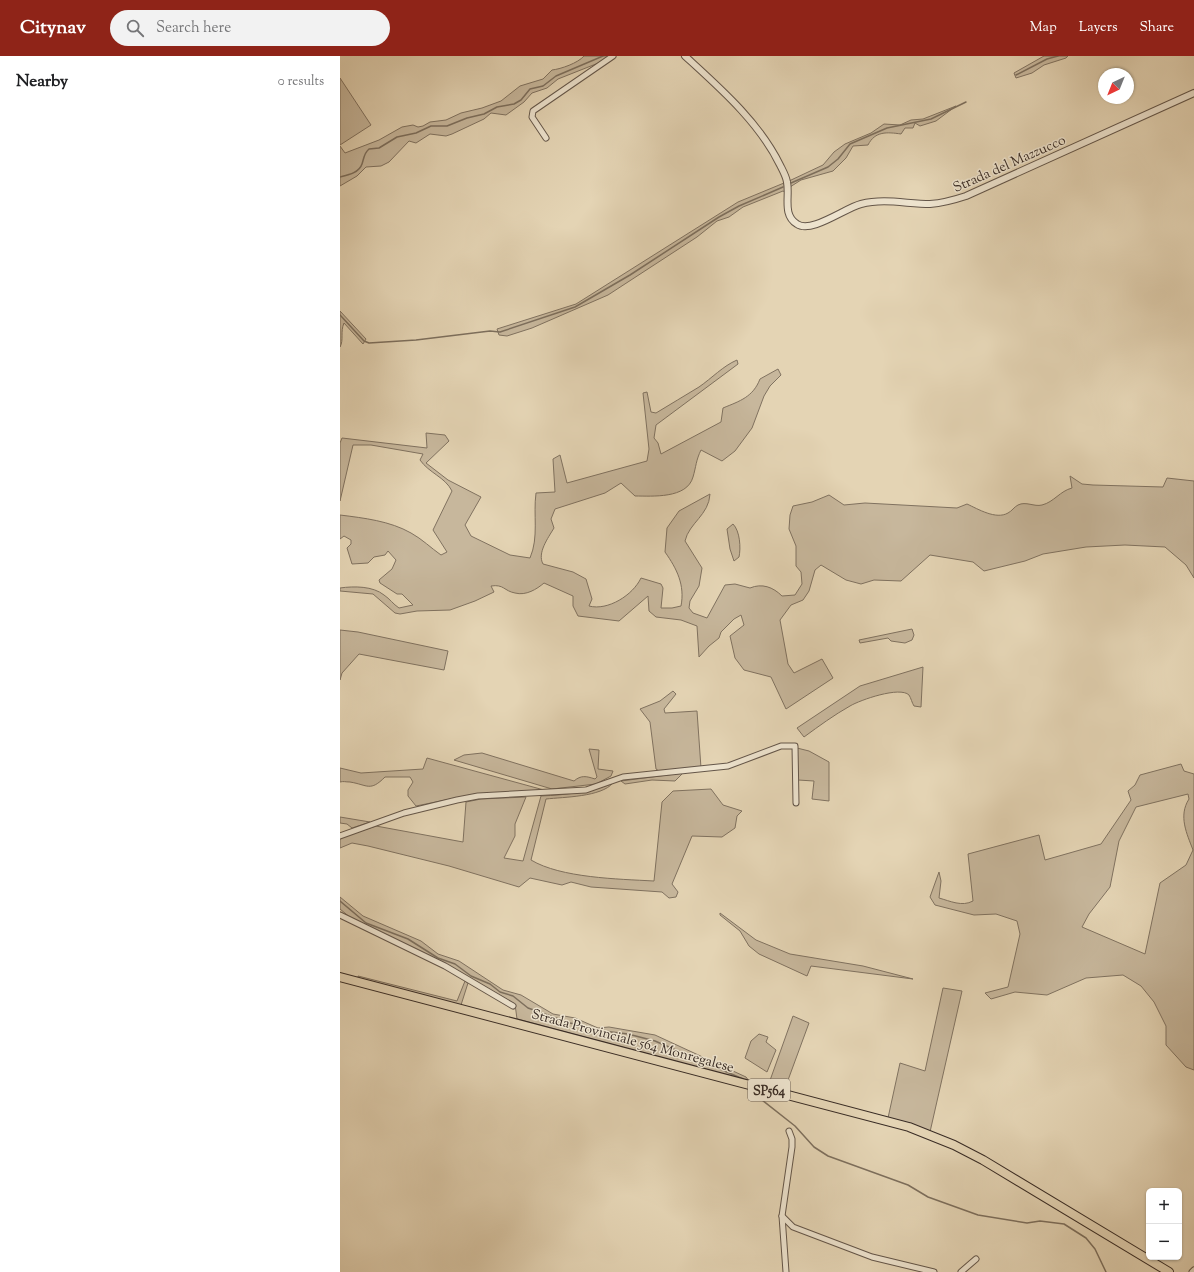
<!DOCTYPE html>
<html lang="en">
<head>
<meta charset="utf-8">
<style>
	body { margin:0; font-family:"Sorts Mill Goudy",serif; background:#f2f2f2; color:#202124 }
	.controls { position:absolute; right:12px; bottom:12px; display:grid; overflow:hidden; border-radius:6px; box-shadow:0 1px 3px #0004 }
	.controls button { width:36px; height:36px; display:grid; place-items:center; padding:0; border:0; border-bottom:1px solid #e0e0e0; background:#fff; color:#202124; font:20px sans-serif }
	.compass { position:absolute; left:758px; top:12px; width:36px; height:36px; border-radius:50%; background:#fff; box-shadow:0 1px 3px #0004; rotate:223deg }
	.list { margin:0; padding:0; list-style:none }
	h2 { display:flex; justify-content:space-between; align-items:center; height:52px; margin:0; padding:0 16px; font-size:17px }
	h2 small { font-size:13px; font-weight:400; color:#757577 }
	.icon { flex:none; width:22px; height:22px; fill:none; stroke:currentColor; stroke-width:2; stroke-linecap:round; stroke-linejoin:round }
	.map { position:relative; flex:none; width:854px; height:1216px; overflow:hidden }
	header { display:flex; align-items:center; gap:24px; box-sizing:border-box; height:56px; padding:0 20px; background:#8f2418; color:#fff }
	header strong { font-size:19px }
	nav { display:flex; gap:22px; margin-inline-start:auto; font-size:14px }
	.search { width:280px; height:36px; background:#f2f2f2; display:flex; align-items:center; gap:10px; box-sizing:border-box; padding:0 14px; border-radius:22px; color:#757577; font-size:15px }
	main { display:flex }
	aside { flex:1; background:#fff }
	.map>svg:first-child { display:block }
</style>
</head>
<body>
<header>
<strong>Citynav</strong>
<div class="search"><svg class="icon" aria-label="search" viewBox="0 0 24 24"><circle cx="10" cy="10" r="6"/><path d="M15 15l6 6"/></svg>Search here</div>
<nav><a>Map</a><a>Layers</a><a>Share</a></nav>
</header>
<main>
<aside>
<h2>Nearby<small>0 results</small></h2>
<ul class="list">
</ul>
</aside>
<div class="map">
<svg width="854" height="1216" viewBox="0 0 854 1216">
	<rect width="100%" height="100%" fill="#e4d4b4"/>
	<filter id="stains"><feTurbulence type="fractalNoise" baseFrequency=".005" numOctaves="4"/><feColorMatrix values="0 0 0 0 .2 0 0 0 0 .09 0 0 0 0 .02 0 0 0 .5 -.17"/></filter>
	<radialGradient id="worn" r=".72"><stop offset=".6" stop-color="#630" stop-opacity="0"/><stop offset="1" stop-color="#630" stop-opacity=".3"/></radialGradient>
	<g fill="#c7b79c" stroke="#807260" fill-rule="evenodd">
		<path d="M 244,0 L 269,0 L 261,6 L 218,23 L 207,32 L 192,37 L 184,46 L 166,59 L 151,57 L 144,63 L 112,78 L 106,80 L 90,78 L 76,87 L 69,85 L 49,106 L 41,110 L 26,111 L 17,120 L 0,130 L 0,90 L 5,97 L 39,84 L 62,71 L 73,69 L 78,71 L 83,70 L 90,66 L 106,64 L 121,57 L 142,52 L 161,45 L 180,30 L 203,23 L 212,14 C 221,13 238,7 244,0 Z"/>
		<polygon points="704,0 728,0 726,2 704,9 692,17 676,22 674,17"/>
		<polygon points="0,22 31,69 0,89"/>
		<path d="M 616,50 L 596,65 L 580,70 L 575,67 L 573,72 L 565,72 L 561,78 C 547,76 535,75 528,89 L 513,90 L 506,102 L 493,115 L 461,124 L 450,131 L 449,125 L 483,109 L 494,96 L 505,88 L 531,77 L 544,68 L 560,69 L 571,64 L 583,63 Z"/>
		<polygon points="444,127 445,136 443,135 403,151 389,161 377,165 357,181 268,239 192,272 167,280 159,279 157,273 236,248 398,146"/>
		<path d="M 0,255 L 26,283 L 23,288 L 4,267 C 0,276 4,284 0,291 Z"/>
		<path d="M 397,304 L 398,308 L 394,311 L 316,369 L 314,382 L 318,387 L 321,398 L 381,366 L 383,352 C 400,345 413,341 420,323 L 438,313 L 441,319 L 430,330 L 424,340 L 412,372 L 395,395 L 382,405 L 361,394 C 356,404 356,411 353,421 C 347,443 312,440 295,440 L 281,427 L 265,437 L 215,453 L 211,463 L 214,472 C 208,482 197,497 203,508 L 233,516 L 246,523 L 252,543 L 249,550 C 268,555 293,539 301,522 L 321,528 L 323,532 L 321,552 L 332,552 L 341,550 C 345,529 337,513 325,496 L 327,472 L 339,455 L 370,438 C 369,459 349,467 345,485 L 362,512 L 359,530 L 350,545 L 349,552 L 353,557 L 367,562 L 385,529 L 395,528 L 410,532 C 422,527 433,531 442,540 L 455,539 L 462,528 L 461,516 L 456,510 L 456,490 L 449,473 L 450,459 L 453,450 L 472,446 L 489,439 L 504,449 L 525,447 L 617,452 L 627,448 C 638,453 656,464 668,457 C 672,455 674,451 678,449 C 686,445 694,451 702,449 C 714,446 720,435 732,432 L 730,420 L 742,428 L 753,429 L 823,431 L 827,422 L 854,425 L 854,522 L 846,509 L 825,491 L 785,489 L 746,491 L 703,498 L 685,505 L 644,515 L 633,506 L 590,499 L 561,525 L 534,524 L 521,528 L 506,524 L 481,509 L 475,514 L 469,535 L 463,544 L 451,549 L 440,564 L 448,608 L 454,617 L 482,603 L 493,622 L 446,653 L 431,621 L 404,614 L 395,602 L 390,580 L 404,569 L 401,559 L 394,563 L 381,576 L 379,582 L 369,590 L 359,601 L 357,570 L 341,564 L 316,561 L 309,555 L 308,540 L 279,565 L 238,560 L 233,550 L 233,540 L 204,527 C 197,533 186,540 175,537 C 164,535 164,528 151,530 L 154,536 L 135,545 L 110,554 L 77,555 L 60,558 L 55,557 L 33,538 L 0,535 L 0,532 C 14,530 33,530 44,539 C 50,543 53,548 59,552 L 73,549 L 62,538 L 57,538 L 40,527 L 39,524 L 52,513 L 56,504 L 48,495 L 45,499 L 34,501 L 28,507 L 12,508 L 7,492 L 11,488 L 11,484 L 4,480 L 0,483 L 0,459 C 24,462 50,465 71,477 C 82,483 91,492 101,499 L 107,496 L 93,474 L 112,435 C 105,421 89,417 80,404 L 83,398 L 31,389 L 13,389 L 0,445 L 0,387 L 2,382 L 87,392 L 86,377 L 105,379 L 109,385 L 86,407 L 108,424 L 141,441 L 125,469 L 131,480 L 170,499 L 190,502 C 199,481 193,459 196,437 L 215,436 L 213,403 L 220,399 L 227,427 L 307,405 L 309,393 L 303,337 L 307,336 L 311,356 L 316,357 C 330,348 345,340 359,331 C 372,322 383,310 397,304 Z"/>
		<path d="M 393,468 C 400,475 401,492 399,501 L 394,505 L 390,493 L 387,473 Z"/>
		<polygon points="572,573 574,579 572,584 565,587 551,585 548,582 520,587 519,584"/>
		<polygon points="0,574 18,576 108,595 104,614 19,598 2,617 0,624"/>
		<path d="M 583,611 L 581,651 L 574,650 C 572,647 571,642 569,639 C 560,630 520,644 510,650 C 494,659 479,670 464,681 L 457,672 L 520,630 Z"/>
		<polygon points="333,635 336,638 324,653 325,657 357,655 361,712 319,715 316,713 310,666 300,653 320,645"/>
		<polygon points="457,692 469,695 489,706 489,745 472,743 474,725 458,724"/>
		<path d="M 249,693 L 259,694 L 258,713 L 273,715 L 271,720 L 256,728 L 212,733 L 114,704 L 124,699 L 142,697 L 234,725 C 241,719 246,720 255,723 L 257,721 Z"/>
		<path d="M 87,702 L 204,734 L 135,738 L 76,750 L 68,740 L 68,734 L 73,726 L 70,721 L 45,721 C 30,736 28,729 10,726 C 5,726 4,725 0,726 L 0,712 L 21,717 L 83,713 Z"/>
		<path d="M 841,708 L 844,715 L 854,718 L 854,1014 L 846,1011 L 826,989 L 826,970 L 814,946 L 801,930 L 783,919 L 746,922 L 707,939 L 675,936 L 651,943 L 645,937 L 668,931 L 680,878 L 677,865 L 656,858 L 634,859 L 595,849 L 590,841 L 599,816 L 601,825 L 599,842 C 610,845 622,851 633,845 L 628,798 L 699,779 L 705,804 L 761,788 L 791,744 L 788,735 L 795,729 L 800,719 ZM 848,738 L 849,743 C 838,760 847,778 853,794 L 846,809 L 820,827 L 805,898 L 742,871 L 749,858 L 770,831 L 779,785 L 796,751 Z"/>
		<polygon points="343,717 335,725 312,724 285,728 281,725"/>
		<path d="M 273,727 C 261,741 224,741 206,743 L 191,804 C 221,822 278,823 314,825 L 322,746 L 333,735 L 371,733 L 383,749 L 402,755 L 397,760 L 395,772 L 382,781 L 352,780 L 332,828 L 338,836 L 336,841 L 329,842 L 322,836 L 251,831 L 231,826 L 222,829 L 190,822 L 179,831 L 109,810 L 28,790 L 12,787 L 0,792 L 0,782 L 36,770 L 123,786 L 126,746 L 141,743 L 186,741 L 175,768 L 175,780 L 164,802 L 183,805 L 201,740 C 226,739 250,736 273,727 Z"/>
		<polygon points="0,761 30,766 12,772 7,768 0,767"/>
		<polygon points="0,841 23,860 81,885 98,898 119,905 163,934 181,939 213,958 235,962 258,972 269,971 315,979 406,1021 409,1025 177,963 175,948 113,912 12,863 0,853"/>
		<polygon points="380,857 416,884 450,898 523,910 573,923 471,910 467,920 419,898 409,890 400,875 380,859"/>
		<polygon points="18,920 117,945 125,925 128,927 121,949 18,923"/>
		<polygon points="603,932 622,935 590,1076 548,1062 560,1007 585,1015"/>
		<polygon points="453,960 469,967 444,1035 428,1030"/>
		<polygon points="419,978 428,981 426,986 436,994 427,1016 405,1002 411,985"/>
	</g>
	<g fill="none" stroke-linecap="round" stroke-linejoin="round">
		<g stroke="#7d6f5d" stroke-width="1.5">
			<polyline points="676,19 707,3 718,0"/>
			<path d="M 0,121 C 8,119 19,117 22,108 C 24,102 24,97 29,93 L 39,92 L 57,81 L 76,77 L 91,70 L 107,70 L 127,62 L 144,58 L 157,51 L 174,48 L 181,44 L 190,33 L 203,30 L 216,20 L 263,0"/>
			<polyline points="451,127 488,111 498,103 510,88 547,72 591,63 626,46"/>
			<polyline points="0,259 24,285 29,287 76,284 150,275 160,276 235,251 290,219 379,161 399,150 443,131"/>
			<polyline points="0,845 26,867 68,883 98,902 115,908 131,920 150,928 160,936 173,940 188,952 230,967 263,975 288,978 315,985 403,1023"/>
			<polyline points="413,1037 455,1070 474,1091 488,1100 568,1129 588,1141 638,1159 687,1167 700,1165 724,1168 746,1182 755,1193 766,1216"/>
		</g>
		<defs>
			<g id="minor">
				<polyline points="206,82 192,61 193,55 273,0"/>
				<polyline points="0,780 64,757 117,744 138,740 246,734 283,721 388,710 441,690 455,690 456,747"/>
				<polyline points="0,859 105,910 173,950"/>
				<polyline points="442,1160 453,1171 532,1201 594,1216"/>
				<polyline points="446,1216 442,1160 452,1091 452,1083 449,1075"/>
				<polyline points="621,1216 636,1203"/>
				<polyline points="852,1216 854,1214"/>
			</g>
			<path id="tertiary" d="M 345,0 C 380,32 419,66 440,109 C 443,115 446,120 447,126 C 450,140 442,159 457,168 C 471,178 505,152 521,148 C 544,142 567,148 590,148 C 603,147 614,144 626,140 L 854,37"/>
			<polyline id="primary" points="0,921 569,1071 614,1089 643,1104 829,1216"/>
		</defs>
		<use href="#minor" stroke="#645649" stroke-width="7"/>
		<use href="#tertiary" stroke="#645649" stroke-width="8"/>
		<use href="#primary" stroke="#392c25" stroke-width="10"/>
		<use href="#minor" stroke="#ede3ce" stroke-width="5"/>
		<use href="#tertiary" stroke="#ede3ce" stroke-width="6"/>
		<use href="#primary" stroke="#e4d4b4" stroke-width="8"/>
	</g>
	<g text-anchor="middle" stroke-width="3" stroke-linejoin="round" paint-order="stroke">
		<rect fill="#ede3ce" stroke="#6f6358" stroke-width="1" x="408" y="1023" width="42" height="22" rx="3"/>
		<g font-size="13" font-weight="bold" fill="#392c25">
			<text x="429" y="1039">SP564</text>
		</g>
		<g font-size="14" fill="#392c25" stroke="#ede3ce">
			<text transform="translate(669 107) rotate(-24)" y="5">Strada del Mazzucco</text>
			<text transform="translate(293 984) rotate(15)" y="5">Strada Provinciale 564 Monregalese</text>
		</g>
	</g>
	<rect width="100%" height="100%" filter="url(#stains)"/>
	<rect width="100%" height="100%" fill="url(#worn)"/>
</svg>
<div class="controls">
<button>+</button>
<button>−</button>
</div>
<svg class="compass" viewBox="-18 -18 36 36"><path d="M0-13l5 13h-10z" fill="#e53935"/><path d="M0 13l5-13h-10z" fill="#757577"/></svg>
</div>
</main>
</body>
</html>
